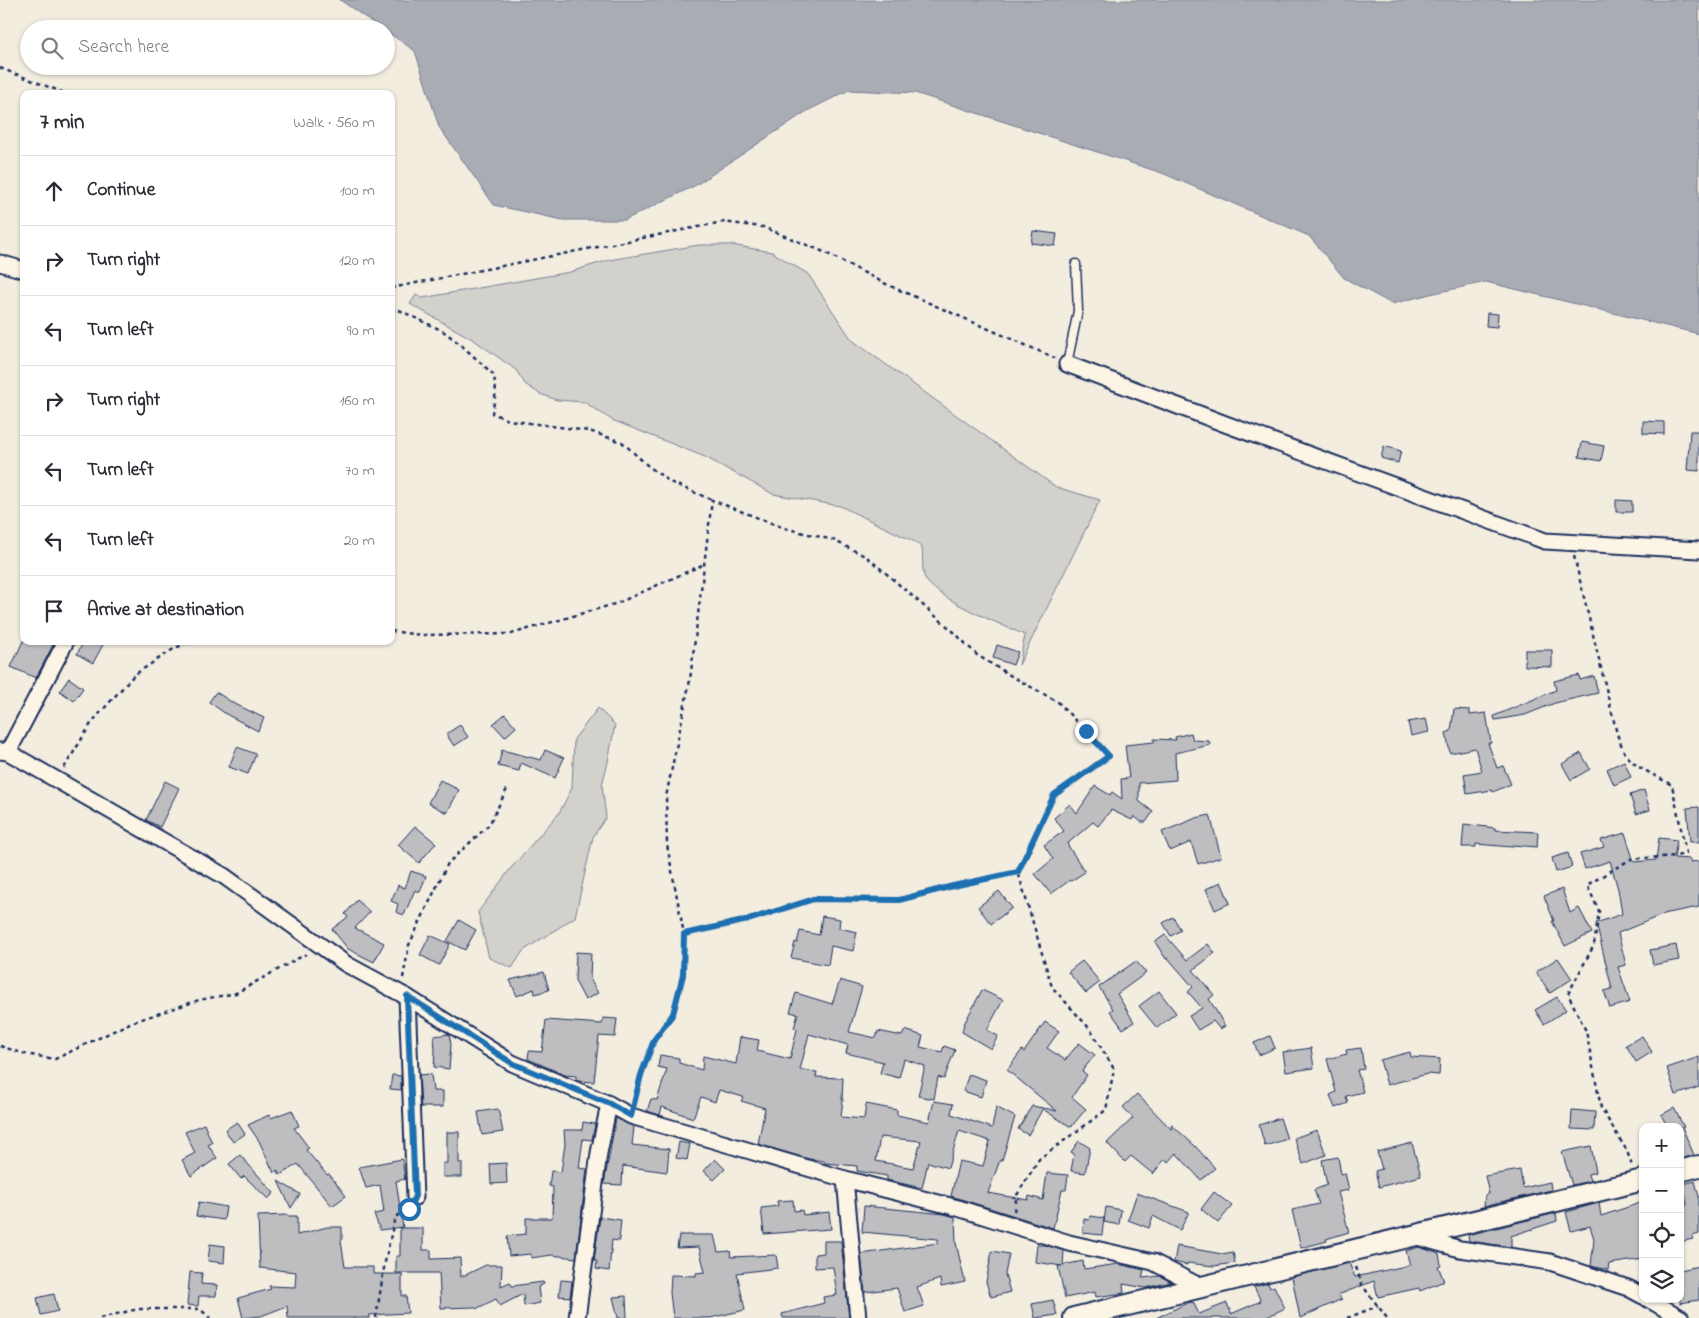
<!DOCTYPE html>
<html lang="en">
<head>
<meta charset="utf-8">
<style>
	body { margin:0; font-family:"Indie Flower",sans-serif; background:#f7f7f7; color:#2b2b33 }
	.controls { position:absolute; right:15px; bottom:15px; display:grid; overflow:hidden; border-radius:10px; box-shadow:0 1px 4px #0004 }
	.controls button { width:45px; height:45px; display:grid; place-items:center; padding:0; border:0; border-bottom:1px solid #e1e1e2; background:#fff; color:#2b2b33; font:25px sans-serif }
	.stop { position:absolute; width:15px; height:15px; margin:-11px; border:4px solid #1f6fb2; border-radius:50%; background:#fff }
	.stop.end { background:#1f6fb2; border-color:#fff; box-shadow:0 1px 5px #0008 }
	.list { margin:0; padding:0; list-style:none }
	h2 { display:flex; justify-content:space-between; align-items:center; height:65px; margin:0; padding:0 20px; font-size:21px }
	h2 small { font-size:16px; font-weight:400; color:#7c7c81 }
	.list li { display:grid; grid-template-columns:32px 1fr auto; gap:15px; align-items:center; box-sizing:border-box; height:70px; padding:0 20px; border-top:1px solid #e1e1e2 }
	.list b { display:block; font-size:19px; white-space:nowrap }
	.list em { font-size:16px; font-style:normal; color:#7c7c81 }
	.icon { flex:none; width:28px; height:28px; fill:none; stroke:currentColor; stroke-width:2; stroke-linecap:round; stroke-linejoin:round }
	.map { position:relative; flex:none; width:1699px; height:1318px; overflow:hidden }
	.search { position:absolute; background:#fff; box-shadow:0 1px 4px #0004; left:20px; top:20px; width:375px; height:55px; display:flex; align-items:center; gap:12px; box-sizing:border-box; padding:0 18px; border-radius:28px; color:#7c7c81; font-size:19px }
	.panel { position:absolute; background:#fff; box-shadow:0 1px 4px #0004; left:20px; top:90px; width:375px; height:555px; border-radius:10px }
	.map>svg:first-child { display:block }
</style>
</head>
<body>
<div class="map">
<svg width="1699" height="1318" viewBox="0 0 1699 1318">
	<rect width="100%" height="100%" fill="#f3ede0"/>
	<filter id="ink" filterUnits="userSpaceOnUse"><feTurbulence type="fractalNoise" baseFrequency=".02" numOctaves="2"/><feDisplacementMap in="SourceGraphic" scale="10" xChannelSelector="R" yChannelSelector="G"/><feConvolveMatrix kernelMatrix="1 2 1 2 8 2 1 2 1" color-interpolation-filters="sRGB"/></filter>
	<g filter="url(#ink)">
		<g fill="#d3d1cc" stroke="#778095">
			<path d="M 699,245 L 732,245 L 772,252 L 808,274 L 852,340 L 1056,487 L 1100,500 L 1019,665 L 1025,635 C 1003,625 932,598 924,576 C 922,568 923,557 922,548 L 915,542 L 840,506 L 773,494 L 705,457 L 612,420 L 584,402 L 557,400 L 540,394 L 525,384 L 516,370 L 474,340 L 410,304 L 416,295 L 422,298 L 570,272 L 609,260 Z"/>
			<polygon points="598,708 615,725 608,762 602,785 606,817 593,837 575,917 523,951 512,968 489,958 478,912 511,868 559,813 572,788 574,739"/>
		</g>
		<polygon fill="#a9acb3" stroke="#707a91" points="340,0 1699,0 1699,334 1486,282 1430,294 1392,304 1344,278 1309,236 1162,173 915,93 849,90 807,111 696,185 625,220 562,220 494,205 439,127 415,51 386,31 386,29 382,29"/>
		<g fill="#bebec0" stroke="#1b2f5e" fill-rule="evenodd">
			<polygon points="1033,231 1057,234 1055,246 1031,243"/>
			<polygon points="1487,313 1498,314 1497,327 1486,326"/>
			<polygon points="1643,421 1664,422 1664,434 1643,433"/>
			<polygon points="1690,431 1699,431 1699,471 1687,470"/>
			<polygon points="1582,442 1604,446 1601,461 1579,457"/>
			<polygon points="1384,446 1401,451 1398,463 1381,458"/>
			<polygon points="1616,500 1632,501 1632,512 1616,512"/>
			<polygon points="23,641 55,641 36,678 11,667"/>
			<polygon points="84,641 105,641 93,663 77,654"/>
			<polygon points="997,645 1018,652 1013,665 993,658"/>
			<polygon points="1525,650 1552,650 1552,667 1525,666"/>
			<polygon points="1579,675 1580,680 1594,676 1598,693 1555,703 1525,715 1495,720 1494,716 1556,690 1554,681"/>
			<polygon points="69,678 83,688 74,701 60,691"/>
			<polygon points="216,692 233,703 264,718 258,731 226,714 209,702"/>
			<polygon points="1454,709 1470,710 1470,715 1486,713 1491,743 1488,743 1497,768 1503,766 1511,784 1493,792 1492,790 1467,794 1464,774 1482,771 1475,748 1450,753 1446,733 1451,731"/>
			<polygon points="505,714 516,727 505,737 493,724"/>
			<polygon points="1426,719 1429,732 1411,736 1408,722"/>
			<polygon points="460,725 468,737 454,746 446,734"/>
			<polygon points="1191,733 1193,740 1209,741 1210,745 1175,753 1176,780 1139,783 1139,801 1153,812 1146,822 1141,822 1134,816 1132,820 1111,810 1098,826 1093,822 1067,844 1085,872 1071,881 1070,880 1051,894 1035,874 1053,859 1044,845 1064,831 1054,818 1070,804 1077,813 1095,786 1110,795 1112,792 1122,799 1121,779 1129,778 1125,745 1154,742 1154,739 1176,740 1175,737"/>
			<polygon points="237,747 256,754 248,774 229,767"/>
			<polygon points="502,750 541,760 545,750 564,758 555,778 521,763 519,771 498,766"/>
			<polygon points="1581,753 1590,769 1571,780 1562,764"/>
			<polygon points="1624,761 1631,777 1614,785 1607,769"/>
			<polygon points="440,780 459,790 447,813 428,803"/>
			<polygon points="165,781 179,788 160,827 146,820"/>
			<polygon points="1644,790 1650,810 1636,814 1630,795"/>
			<polygon points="1699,807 1699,842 1690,842 1687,808"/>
			<polygon points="1210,815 1221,857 1198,864 1191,842 1170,851 1162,832 1196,818"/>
			<polygon points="1464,824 1495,828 1495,830 1538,832 1537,847 1512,845 1512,847 1476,844 1476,847 1462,847"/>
			<polygon points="415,826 436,843 419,863 398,845"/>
			<polygon points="1625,833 1634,862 1656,860 1659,838 1677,840 1674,858 1690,859 1690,862 1699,861 1699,907 1667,913 1618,933 1626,965 1618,967 1630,1002 1610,1008 1604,991 1612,989 1596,923 1622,914 1618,889 1610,861 1585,869 1580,854 1604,847 1601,840"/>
			<polygon points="1568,853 1572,867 1556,872 1552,858"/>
			<polygon points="411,871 426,876 420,892 415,890 404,915 396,912 398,904 391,901 398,885 405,888"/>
			<polygon points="1221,882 1230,903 1215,910 1206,889"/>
			<polygon points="1562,889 1570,913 1579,908 1592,933 1565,946 1552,921 1554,921 1544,896"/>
			<polygon points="999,891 1012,908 991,924 978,907"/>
			<polygon points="357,900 370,912 355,928 384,943 374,962 348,949 332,929 348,917 345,914"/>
			<polygon points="822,916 840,919 839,928 857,932 853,951 831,946 828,965 791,958 795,942 797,943 800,931 819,935"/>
			<polygon points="1173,917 1181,930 1171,936 1163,923"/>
			<polygon points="459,920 476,930 465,950 447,941"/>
			<polygon points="430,935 450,944 439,965 420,955"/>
			<polygon points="1165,935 1187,960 1208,944 1215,953 1193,970 1214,995 1209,999 1225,1026 1220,1029 1213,1021 1198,1030 1189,1016 1202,1008 1188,992 1193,987 1168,958 1166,959 1155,942"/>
			<polygon points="1676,945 1679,960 1653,965 1650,950"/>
			<polygon points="576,952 591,953 590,979 598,993 585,1000 575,981"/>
			<polygon points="1558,958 1572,979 1550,993 1536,972"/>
			<polygon points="1082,961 1100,982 1086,993 1068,972"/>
			<polygon points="1136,961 1146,973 1117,994 1134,1022 1123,1029 1110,1011 1113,1009 1099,987"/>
			<polygon points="544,972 549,990 535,994 534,989 517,996 510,980"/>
			<path d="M 840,980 L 862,987 L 849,1032 L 876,1038 L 878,1031 L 902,1036 L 905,1030 L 923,1036 L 920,1047 L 942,1052 L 944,1046 L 955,1050 L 944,1079 L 938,1077 L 934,1099 L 918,1096 L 925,1066 L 904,1059 L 899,1078 L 880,1073 L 883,1062 L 846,1053 L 848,1045 L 809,1034 L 800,1070 L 817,1072 L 816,1077 L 843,1078 L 842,1099 L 843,1099 L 841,1117 L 864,1119 L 866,1104 L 897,1110 L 897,1115 L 929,1122 L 934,1101 L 953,1104 L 951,1114 L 992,1128 L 996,1107 L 1015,1117 L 1002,1160 L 1000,1160 L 988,1193 L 1028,1200 L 1029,1196 L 1043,1200 L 1047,1173 L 1068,1175 L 1066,1190 L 1062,1190 L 1053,1228 L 951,1196 L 959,1161 L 983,1166 L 990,1141 L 959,1131 L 948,1168 L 928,1162 L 922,1188 L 887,1180 L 887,1176 L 857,1171 L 857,1166 L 825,1163 L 824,1161 L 809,1159 L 758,1144 L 765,1108 L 741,1101 L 743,1097 L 719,1090 L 715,1102 L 701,1097 L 693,1118 L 662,1107 L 660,1115 L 647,1111 L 651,1099 L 657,1100 L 667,1069 L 658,1067 L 660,1055 L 679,1058 L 679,1063 L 702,1070 L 703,1056 L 736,1064 L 740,1037 L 759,1040 L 757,1051 L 790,1059 L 797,1029 L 794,1028 L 798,1014 L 790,1012 L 796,993 L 832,1004 ZM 880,1137 L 921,1141 L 913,1168 L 876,1161 Z"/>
			<polygon points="982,990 1003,1000 987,1030 998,1036 991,1049 962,1032 964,1024"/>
			<polygon points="1159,991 1176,1013 1157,1028 1139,1006"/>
			<polygon points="1557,997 1566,1010 1544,1024 1535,1010"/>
			<polygon points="603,1018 617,1019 615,1037 599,1036 594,1082 578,1081 576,1080 576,1076 565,1075 528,1059 529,1051 542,1052 546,1020 602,1024"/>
			<polygon points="1045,1022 1059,1031 1047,1048 1065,1060 1079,1043 1095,1055 1082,1071 1087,1075 1072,1097 1086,1109 1071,1127 1044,1110 1044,1108 1057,1111 1007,1070 1022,1050 1024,1052"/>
			<polygon points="449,1034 451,1044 449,1069 434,1067 435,1050 434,1036"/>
			<polygon points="1270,1036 1275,1048 1259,1055 1254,1043"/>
			<polygon points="1642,1036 1652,1052 1636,1062 1626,1045"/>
			<polygon points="1311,1048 1314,1068 1286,1072 1283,1052"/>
			<polygon points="1361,1048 1364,1069 1357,1070 1363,1092 1346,1096 1348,1103 1335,1108 1330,1095 1336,1092 1327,1059 1347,1054 1346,1050"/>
			<polygon points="1410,1052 1411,1057 1440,1059 1439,1075 1427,1074 1387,1085 1380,1060"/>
			<polygon points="1699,1057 1699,1087 1676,1095 1667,1068"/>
			<polygon points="431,1074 433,1091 443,1091 443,1107 421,1107 419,1075"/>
			<polygon points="969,1074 986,1080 981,1097 963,1091"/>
			<polygon points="392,1075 401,1076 401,1090 390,1089"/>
			<polygon points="1137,1094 1172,1130 1171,1124 1195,1146 1215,1168 1201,1180 1176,1153 1168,1162 1165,1159 1153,1174 1131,1156 1125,1162 1107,1143 1133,1118 1123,1107"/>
			<polygon points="1032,1106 1043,1108 1028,1135 1018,1129"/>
			<polygon points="1674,1108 1684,1127 1682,1127 1694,1155 1680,1159 1680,1127 1668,1127 1661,1115"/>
			<polygon points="498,1109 503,1132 482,1135 478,1112"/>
			<polygon points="292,1110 299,1126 294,1128 309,1148 306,1150 327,1175 329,1174 346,1196 332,1206 298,1164 280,1175 277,1170 274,1173 259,1141 248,1125 269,1115 271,1118"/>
			<polygon points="1572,1110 1595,1112 1594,1130 1571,1129"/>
			<polygon points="616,1118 634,1127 632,1145 669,1149 667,1172 623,1166 622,1185 604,1184"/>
			<polygon points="1280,1118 1287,1139 1265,1146 1259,1125"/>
			<polygon points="237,1122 245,1134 233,1142 225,1130"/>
			<polygon points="583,1122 595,1124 592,1140 583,1139 579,1168 587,1169 576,1258 552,1255 531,1258 531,1254 509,1256 507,1236 526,1234 526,1218 552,1218 553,1187 549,1186 551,1171 561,1172 565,1144 564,1130 582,1130"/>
			<polygon points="204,1124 212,1143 208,1145 217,1158 191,1176 182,1160 195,1153 185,1132"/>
			<polygon points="1317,1130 1326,1155 1303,1164 1294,1138"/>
			<polygon points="447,1132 459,1132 459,1163 462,1163 462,1177 443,1177 443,1163 447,1163"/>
			<polygon points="1079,1141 1090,1148 1085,1173 1071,1171 1074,1154 1071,1152"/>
			<polygon points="679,1142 690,1144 687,1160 676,1158"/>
			<polygon points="1412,1143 1421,1176 1379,1187 1375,1171 1382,1169 1377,1152"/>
			<polygon points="1591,1146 1596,1172 1588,1174 1590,1181 1572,1185 1562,1152"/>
			<polygon points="240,1155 274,1193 268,1199 244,1176 241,1179 229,1164"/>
			<polygon points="1338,1157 1341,1174 1345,1173 1349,1190 1338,1192 1349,1232 1326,1239 1327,1241 1301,1248 1292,1210 1319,1204 1314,1190 1327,1185 1322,1160"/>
			<polygon points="402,1159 405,1179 396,1181 403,1227 380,1230 374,1214 384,1212 380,1185 366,1188 359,1167"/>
			<polygon points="715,1159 725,1169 714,1180 704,1171"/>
			<polygon points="506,1163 507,1183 491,1184 490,1164"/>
			<polygon points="1520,1170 1523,1188 1550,1182 1551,1190 1484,1206 1485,1195 1489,1194 1485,1176"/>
			<polygon points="278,1181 300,1194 291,1208"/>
			<polygon points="1695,1181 1699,1197 1699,1234 1692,1236 1693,1239 1680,1242 1680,1205 1687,1205 1683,1184"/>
			<polygon points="1214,1192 1232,1206 1218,1223 1201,1209"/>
			<polygon points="1137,1193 1189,1212 1180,1230 1153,1216 1149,1228 1128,1220"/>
			<polygon points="793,1200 794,1211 802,1210 803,1215 829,1212 831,1229 764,1234 761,1208 778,1206 777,1201"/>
			<polygon points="199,1202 226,1207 224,1220 196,1216"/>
			<polygon points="1643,1202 1643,1259 1609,1264 1608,1270 1591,1266 1594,1239 1590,1226 1571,1231 1566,1212 1599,1203 1601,1216"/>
			<polygon points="864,1206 945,1214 955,1217 956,1243 965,1282 941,1287 940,1279 917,1287 924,1306 905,1312 897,1288 865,1292 861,1254 938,1243 938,1239 862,1232"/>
			<polygon points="1106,1207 1121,1210 1119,1225 1104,1222"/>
			<polygon points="1556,1213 1557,1221 1511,1236 1511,1247 1469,1241 1468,1235"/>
			<polygon points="288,1215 287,1216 297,1216 297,1235 327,1227 342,1227 342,1240 341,1241 345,1267 373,1267 373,1274 402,1274 402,1296 406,1296 408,1313 369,1315 370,1318 288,1318 287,1306 261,1316 243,1318 238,1298 271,1289 269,1286 295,1287 296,1272 260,1268 258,1216"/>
			<polygon points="1090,1216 1104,1218 1102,1235 1083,1233 1084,1219 1089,1220"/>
			<polygon points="600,1217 621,1220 619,1241 612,1240 609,1271 596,1269 597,1261 594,1261"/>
			<polygon points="400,1228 423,1228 423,1250 431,1250 431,1259 460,1258 461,1277 486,1265 502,1265 501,1286 510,1282 512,1286 543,1282 544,1284 538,1287 540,1303 524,1306 523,1294 500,1306 496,1299 476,1309 474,1307 441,1308 439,1273 396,1273 396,1256 400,1256"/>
			<polygon points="679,1235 714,1235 718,1252 730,1251 731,1257 776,1255 778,1268 737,1273 745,1310 710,1318 673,1318 670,1293 671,1275 696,1276 696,1273 705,1272 699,1247 677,1248"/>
			<polygon points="824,1241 841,1241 849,1318 783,1318 782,1314 824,1303 823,1297 837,1295 833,1267 815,1268 815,1254 824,1253"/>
			<polygon points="210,1244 225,1246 224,1263 208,1261"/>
			<polygon points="1037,1245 1045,1245 1064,1251 1063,1265 1083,1261 1084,1269 1118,1264 1144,1270 1142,1278 1160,1276 1171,1282 1146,1288 1123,1284 1124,1293 1096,1297 1095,1292 1065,1298 1058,1266 1062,1266 1035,1262"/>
			<polygon points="1177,1246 1222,1254 1233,1252 1235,1263 1214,1266 1187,1263 1187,1265 1174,1262"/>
			<polygon points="1419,1247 1439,1254 1441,1265 1438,1266 1444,1281 1420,1291 1419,1288 1378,1297 1374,1281 1338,1295 1342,1299 1300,1318 1292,1277 1349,1263 1355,1277 1410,1265 1406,1251"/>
			<polygon points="992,1251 1009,1254 1005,1274 1010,1292 991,1297 986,1282"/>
			<polygon points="1699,1266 1699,1300 1680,1303 1680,1270"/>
			<polygon points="190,1272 202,1273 201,1284 217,1285 216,1296 199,1296 198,1306 187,1305"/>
			<polygon points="561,1280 572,1281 570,1297 559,1296"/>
			<polygon points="1268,1283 1270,1288 1274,1286 1285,1308 1265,1318 1156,1318 1187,1303 1193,1302 1199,1314 1227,1303 1231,1314 1261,1301 1254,1287"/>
			<polygon points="54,1294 58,1311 41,1315 37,1298"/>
			<polygon points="626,1296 627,1318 618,1318 613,1297"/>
			<polygon points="1053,1300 1057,1315 1035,1318 1032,1304"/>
		</g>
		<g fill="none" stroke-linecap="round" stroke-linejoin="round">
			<defs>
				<polyline id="service" points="1067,364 1078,311 1076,264"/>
				<g id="minor">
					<polyline points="0,263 24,270"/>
					<polyline points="1067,364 1228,425 1545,541 1699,550"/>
					<polyline points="0,751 8,752 224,876 346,964 407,997 512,1063 609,1104 631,1116 845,1179"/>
					<polyline points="8,752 66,641"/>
					<polyline points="407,997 415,1197"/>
					<polyline points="1414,1236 1460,1249 1550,1262 1628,1288 1643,1296"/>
					<polyline points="1648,1299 1681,1318"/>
					<polyline points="577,1318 599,1153 609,1104"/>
					<polyline points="858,1318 845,1179 958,1208 1069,1243 1153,1262 1201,1287"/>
				</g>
				<g id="tertiary">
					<polyline points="1680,1171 1699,1166"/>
					<polyline points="1074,1318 1643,1180"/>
				</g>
			</defs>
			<use href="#service" stroke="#1b2f5e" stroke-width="11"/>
			<use href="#minor" stroke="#1b2f5e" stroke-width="19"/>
			<use href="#tertiary" stroke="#1b2f5e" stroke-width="24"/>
			<g stroke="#1b2f5e" stroke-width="2.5" stroke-dasharray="4 4" stroke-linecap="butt">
				<polyline points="0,68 67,94"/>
				<polyline points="391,288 723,222 763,227 824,252 888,285 1055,358"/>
				<polyline points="391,311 399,310 443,331 460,344 494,375 496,392 492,413 508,420 589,431 622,442 647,465 670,482 712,500"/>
				<polyline points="1574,556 1617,734 1625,754 1637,766 1672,785 1686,853 1677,856 1631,859 1587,885 1599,911 1594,945 1568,994 1586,1031 1601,1108 1627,1151 1632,1166"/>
				<polyline points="391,631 420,635 511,634 618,603 702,565"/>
				<polyline points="64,768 92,722 134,675 172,650 190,641"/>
				<polyline points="403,978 409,945 448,863 489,825 507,789"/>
				<polyline points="0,1046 25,1054 55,1059 130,1023 199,1000 236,993 306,954"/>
				<polyline points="634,1102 641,1075 654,1040 673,1014 683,975 684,934 667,845 666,797 690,680 712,500 784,528 833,540 867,557 954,632 977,655 1006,673 1058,702 1109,756 1054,795 1018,872 953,886 899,900 814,899 748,919 684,934"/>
				<polyline points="1014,1211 1017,1195 1039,1159 1106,1110 1114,1069 1090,1029 1052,987 1018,872"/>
				<polyline points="1356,1267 1362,1285 1387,1318"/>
				<polyline points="100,1318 138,1309 200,1309 210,1318"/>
				<polyline points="376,1318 385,1262 395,1217 409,1209"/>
				<polyline points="1347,1318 1378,1306"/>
			</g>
			<use href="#service" stroke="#fcf5e5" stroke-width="8"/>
			<use href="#minor" stroke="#fcf5e5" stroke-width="15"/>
			<use href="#tertiary" stroke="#fcf5e5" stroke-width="20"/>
		</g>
	</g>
	<g fill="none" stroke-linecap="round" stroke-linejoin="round" filter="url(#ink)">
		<polyline stroke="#1f6fb2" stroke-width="6" points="409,1209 415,1196 407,996 512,1063 610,1104 631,1116 641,1075 654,1040 673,1014 683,975 684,934 748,920 814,899 899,900 953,886 1018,872 1054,795 1109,756 1086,731"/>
	</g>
</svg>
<div class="controls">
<button>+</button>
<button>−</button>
<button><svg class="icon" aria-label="locate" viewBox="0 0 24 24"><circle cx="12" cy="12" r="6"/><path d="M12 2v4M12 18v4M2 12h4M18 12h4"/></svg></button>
<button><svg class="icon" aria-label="layers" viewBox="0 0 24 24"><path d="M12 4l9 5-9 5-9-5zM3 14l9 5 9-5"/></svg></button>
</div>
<div class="stop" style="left:409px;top:1209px"></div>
<div class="stop end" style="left:1086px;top:731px"></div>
<div class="search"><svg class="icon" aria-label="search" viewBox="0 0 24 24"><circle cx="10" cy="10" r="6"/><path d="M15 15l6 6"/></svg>Search here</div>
<section class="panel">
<h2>7 min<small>Walk · 560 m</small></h2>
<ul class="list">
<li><svg class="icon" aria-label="ahead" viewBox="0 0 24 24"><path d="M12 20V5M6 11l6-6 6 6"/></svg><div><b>Continue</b></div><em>100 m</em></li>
<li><svg class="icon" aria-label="right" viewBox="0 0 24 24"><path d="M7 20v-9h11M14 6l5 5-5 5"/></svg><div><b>Turn right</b></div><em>120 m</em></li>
<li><svg class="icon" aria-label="left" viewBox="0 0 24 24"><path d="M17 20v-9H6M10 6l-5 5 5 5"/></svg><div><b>Turn left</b></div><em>90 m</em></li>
<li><svg class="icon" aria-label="right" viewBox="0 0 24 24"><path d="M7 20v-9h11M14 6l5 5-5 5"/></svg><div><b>Turn right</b></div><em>160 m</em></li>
<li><svg class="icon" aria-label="left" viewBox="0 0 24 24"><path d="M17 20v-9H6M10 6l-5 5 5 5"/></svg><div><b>Turn left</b></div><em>70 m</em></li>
<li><svg class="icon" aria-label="left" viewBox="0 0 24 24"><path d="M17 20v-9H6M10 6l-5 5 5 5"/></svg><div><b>Turn left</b></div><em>20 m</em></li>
<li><svg class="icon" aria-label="arrive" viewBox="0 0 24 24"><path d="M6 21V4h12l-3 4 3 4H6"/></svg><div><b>Arrive at destination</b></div></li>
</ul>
</section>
</div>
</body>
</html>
